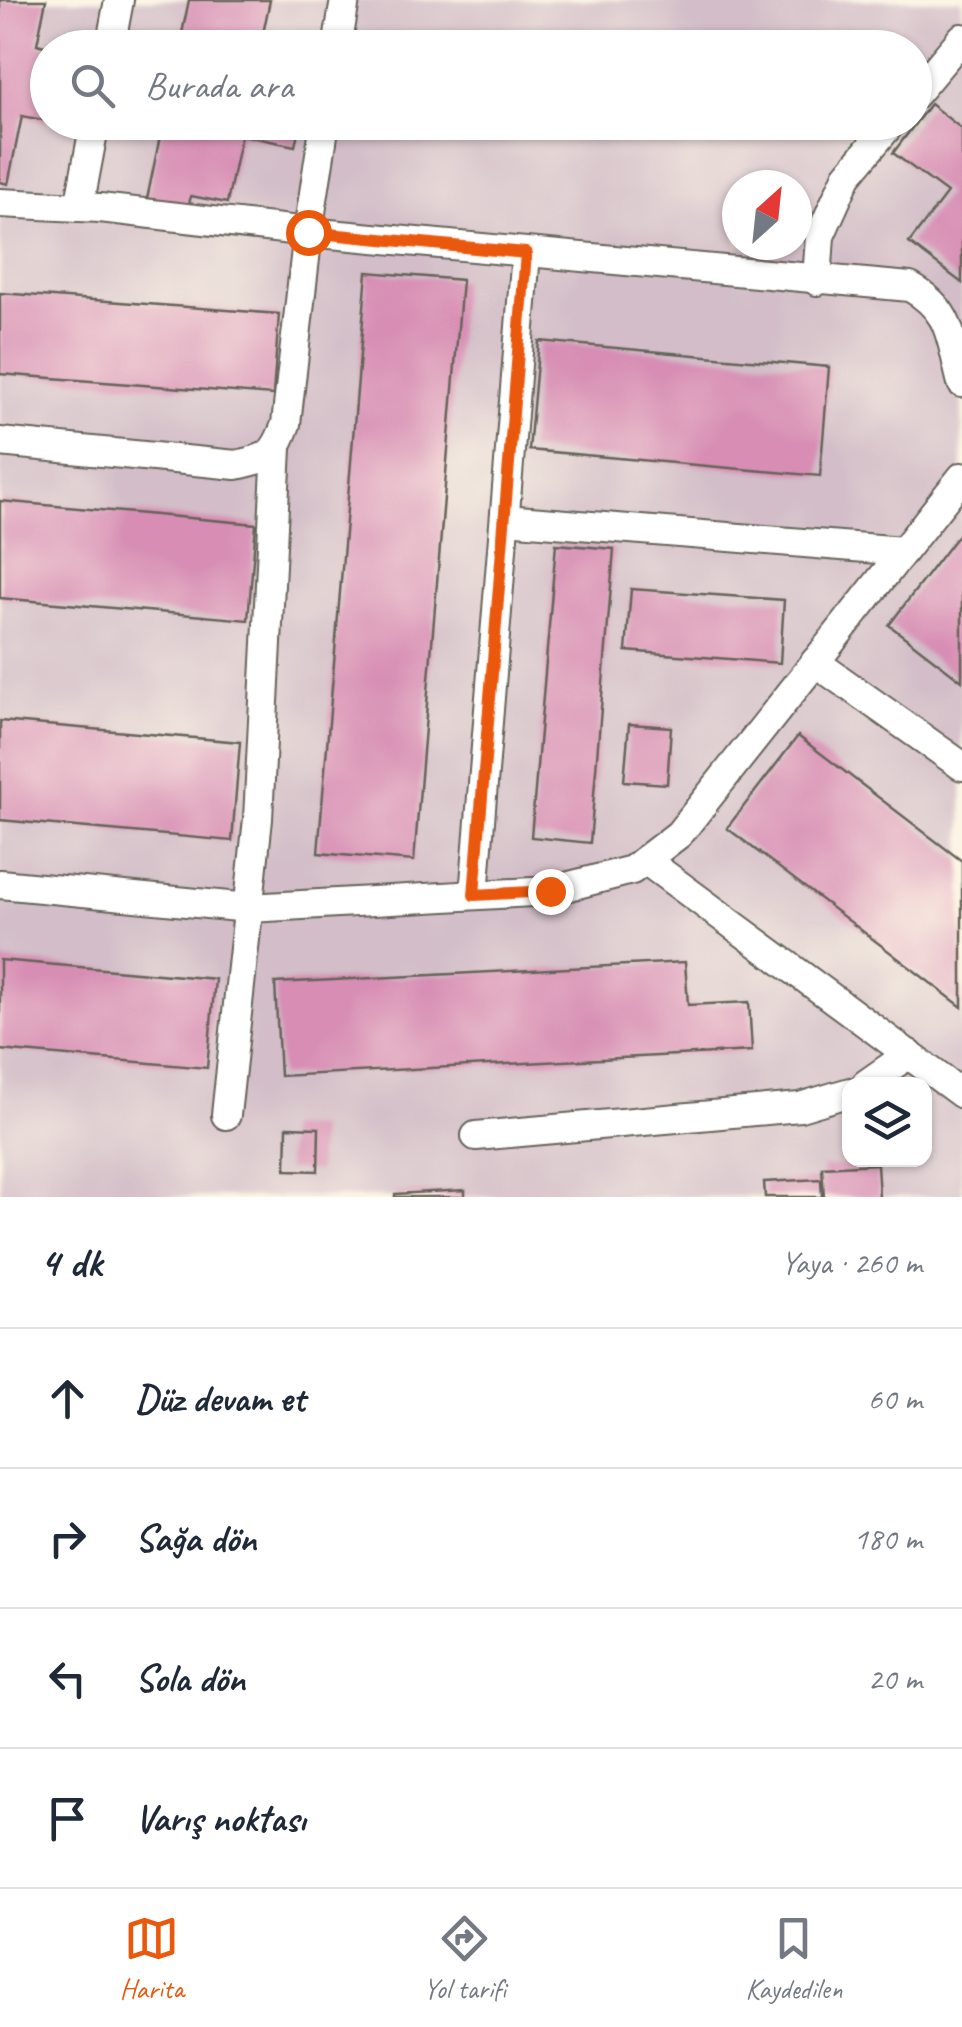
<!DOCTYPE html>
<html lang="tr">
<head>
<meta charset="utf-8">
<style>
	body { margin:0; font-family:Caveat,sans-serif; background:#f2f2f3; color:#1f2937 }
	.controls { position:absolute; right:30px; bottom:30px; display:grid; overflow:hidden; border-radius:20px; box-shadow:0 2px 8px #0004 }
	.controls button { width:90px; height:90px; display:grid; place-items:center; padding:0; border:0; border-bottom:2px solid #e0e1e3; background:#fff; color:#1f2937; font:50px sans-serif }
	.compass { position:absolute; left:722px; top:170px; width:90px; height:90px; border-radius:50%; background:#fff; box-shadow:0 2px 8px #0004; rotate:27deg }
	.stop { position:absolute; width:30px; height:30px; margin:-22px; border:8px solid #ea580c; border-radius:50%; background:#fff }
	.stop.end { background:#ea580c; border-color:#fff; box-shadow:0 2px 10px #0008 }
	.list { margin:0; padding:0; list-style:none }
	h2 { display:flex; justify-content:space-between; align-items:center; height:130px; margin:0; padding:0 40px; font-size:42px }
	h2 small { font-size:32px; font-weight:400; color:#747a83 }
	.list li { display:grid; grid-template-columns:65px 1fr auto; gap:30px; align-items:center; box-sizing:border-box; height:140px; padding:0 40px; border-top:2px solid #e0e1e3 }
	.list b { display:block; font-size:38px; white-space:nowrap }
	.list em { font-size:32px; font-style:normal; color:#747a83 }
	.icon { flex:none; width:55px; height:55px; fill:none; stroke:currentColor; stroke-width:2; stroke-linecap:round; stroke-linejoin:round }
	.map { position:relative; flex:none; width:962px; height:1197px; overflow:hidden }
	.search { position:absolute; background:#fff; box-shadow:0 2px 8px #0004; left:30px; right:30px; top:30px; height:110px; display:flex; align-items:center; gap:25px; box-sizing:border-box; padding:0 35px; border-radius:55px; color:#747a83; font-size:38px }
	.sheet { height:690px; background:#fff }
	nav { display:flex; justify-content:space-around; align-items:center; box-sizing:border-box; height:140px; border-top:2px solid #e0e1e3; background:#fff; font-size:28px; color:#747a83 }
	nav a { display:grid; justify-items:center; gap:5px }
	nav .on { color:#ea580c }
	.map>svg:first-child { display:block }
</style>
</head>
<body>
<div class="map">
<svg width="962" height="1197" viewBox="0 0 962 1197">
	<rect width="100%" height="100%" fill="#fcf5e5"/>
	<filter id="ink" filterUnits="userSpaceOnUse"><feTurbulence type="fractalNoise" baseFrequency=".01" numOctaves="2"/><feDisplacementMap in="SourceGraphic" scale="20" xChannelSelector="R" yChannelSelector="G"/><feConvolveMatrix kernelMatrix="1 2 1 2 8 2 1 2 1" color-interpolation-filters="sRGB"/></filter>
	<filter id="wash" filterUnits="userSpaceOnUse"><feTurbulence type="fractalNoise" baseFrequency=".0048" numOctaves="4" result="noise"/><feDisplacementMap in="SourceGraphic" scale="40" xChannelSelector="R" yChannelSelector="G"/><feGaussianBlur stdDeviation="2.25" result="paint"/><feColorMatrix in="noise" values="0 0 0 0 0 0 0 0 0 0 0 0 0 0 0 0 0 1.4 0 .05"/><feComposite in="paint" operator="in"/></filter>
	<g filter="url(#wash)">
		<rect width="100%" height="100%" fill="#f0e9cc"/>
		<path fill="#d2bdc8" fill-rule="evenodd" d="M 0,0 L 962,0 L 962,1197 L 0,1197 ZM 48,48 L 914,48 L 914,122 L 48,122 ZM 737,185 L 797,185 L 797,245 L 737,245 ZM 850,1084 L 924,1084 L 924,1160 L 850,1160 Z"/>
		<g id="blocks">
			<g fill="#d78db4">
				<polygon points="0,0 46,0 37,44 48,47 48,121 22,116 8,184 0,182"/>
				<polygon points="189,0 270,0 260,48 179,48"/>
				<polygon points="930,104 962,129 962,283 909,243 947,193 893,153"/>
				<polygon points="163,122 300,122 295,146 241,135 227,203 191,196 188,208 147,199"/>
				<polygon points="367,272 462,280 414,861 318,853"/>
				<polygon points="0,293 279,314 273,395 0,374"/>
				<polygon points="539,341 829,367 820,476 529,450"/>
				<polygon points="0,501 256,524 248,620 0,598"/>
				<polygon points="957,536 962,540 962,681 889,625"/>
				<polygon points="556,544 614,549 590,843 531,837"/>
				<polygon points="631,589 784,600 780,663 626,651"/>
				<polygon points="0,721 240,742 232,841 0,820"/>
				<polygon points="629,724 671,727 667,784 624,781"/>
				<polygon points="798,736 962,861 962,1007 727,828"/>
				<polygon points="0,960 215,979 207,1068 0,1050"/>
				<polygon points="685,962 688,1005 749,1002 752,1051 280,1076 275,983"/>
				<polygon points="287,1127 319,1128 318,1171 286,1170"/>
				<polygon points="877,1164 879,1197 824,1197 822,1167"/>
				<polygon points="821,1179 822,1197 765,1197 764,1182"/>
				<polygon points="465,1190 465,1197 395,1197 395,1194"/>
			</g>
		</g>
	</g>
	<g filter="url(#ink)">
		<use href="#blocks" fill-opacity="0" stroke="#66645a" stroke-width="2.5"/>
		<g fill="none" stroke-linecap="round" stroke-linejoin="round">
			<defs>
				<g id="minor">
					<polyline points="110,48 119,0"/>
					<polyline points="337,48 345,0"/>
					<polyline points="914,95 962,38"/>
					<path d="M 0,203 L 100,208 L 308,232 L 910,287 C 953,311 950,339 962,383"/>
					<polyline points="79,207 95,122"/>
					<polyline points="817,281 820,236 847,176 892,122"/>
					<path d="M 0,442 L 236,465 C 269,458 274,456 286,424 L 308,232 L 325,122"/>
					<polyline points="505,519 903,551"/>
					<polyline points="815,662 962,766"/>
					<polyline points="645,860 962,1094"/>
					<polyline points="0,884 249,908 550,891 632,870 679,834 962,477"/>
					<polyline points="474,895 526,253"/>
					<polyline points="866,1084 909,1054"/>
					<polyline points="226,1115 258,819 277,448"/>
					<polyline points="476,1136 800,1107 850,1092"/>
				</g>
			</defs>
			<use href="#minor" stroke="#66645a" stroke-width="32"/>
			<use href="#minor" stroke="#fff" stroke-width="28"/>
		</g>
	</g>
	<g fill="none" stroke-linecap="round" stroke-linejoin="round" filter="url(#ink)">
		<polyline stroke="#ea580c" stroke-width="12" points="308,232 526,253 474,895 550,891"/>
	</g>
</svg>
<div class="controls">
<button><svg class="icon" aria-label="layers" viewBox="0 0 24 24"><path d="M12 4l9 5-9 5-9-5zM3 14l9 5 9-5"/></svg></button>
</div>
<svg class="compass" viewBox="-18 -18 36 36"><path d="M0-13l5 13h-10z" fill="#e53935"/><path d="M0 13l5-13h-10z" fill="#747a83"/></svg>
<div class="stop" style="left:308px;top:232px"></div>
<div class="stop end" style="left:550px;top:891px"></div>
<div class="search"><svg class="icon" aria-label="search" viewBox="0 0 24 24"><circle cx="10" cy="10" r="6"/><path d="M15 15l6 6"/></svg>Burada ara</div>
</div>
<section class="sheet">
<h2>4 dk<small>Yaya · 260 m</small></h2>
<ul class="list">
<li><svg class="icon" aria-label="ahead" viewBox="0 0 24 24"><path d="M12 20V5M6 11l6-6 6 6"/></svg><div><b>Düz devam et</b></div><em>60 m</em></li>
<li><svg class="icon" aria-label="right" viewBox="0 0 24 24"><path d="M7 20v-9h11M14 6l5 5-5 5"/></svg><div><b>Sağa dön</b></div><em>180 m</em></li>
<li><svg class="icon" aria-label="left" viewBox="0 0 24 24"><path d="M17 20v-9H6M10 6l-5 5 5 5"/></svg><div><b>Sola dön</b></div><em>20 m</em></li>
<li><svg class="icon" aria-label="arrive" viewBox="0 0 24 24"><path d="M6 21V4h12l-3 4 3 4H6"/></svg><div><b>Varış noktası</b></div></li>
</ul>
</section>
<nav>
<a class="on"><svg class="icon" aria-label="map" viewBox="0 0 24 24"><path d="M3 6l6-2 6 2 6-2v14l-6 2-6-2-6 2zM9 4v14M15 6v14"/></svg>Harita</a>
<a><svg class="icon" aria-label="directions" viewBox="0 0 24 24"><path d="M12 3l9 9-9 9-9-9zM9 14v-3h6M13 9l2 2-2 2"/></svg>Yol tarifi</a>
<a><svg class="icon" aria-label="saved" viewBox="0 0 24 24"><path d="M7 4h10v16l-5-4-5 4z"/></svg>Kaydedilen</a>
</nav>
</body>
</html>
